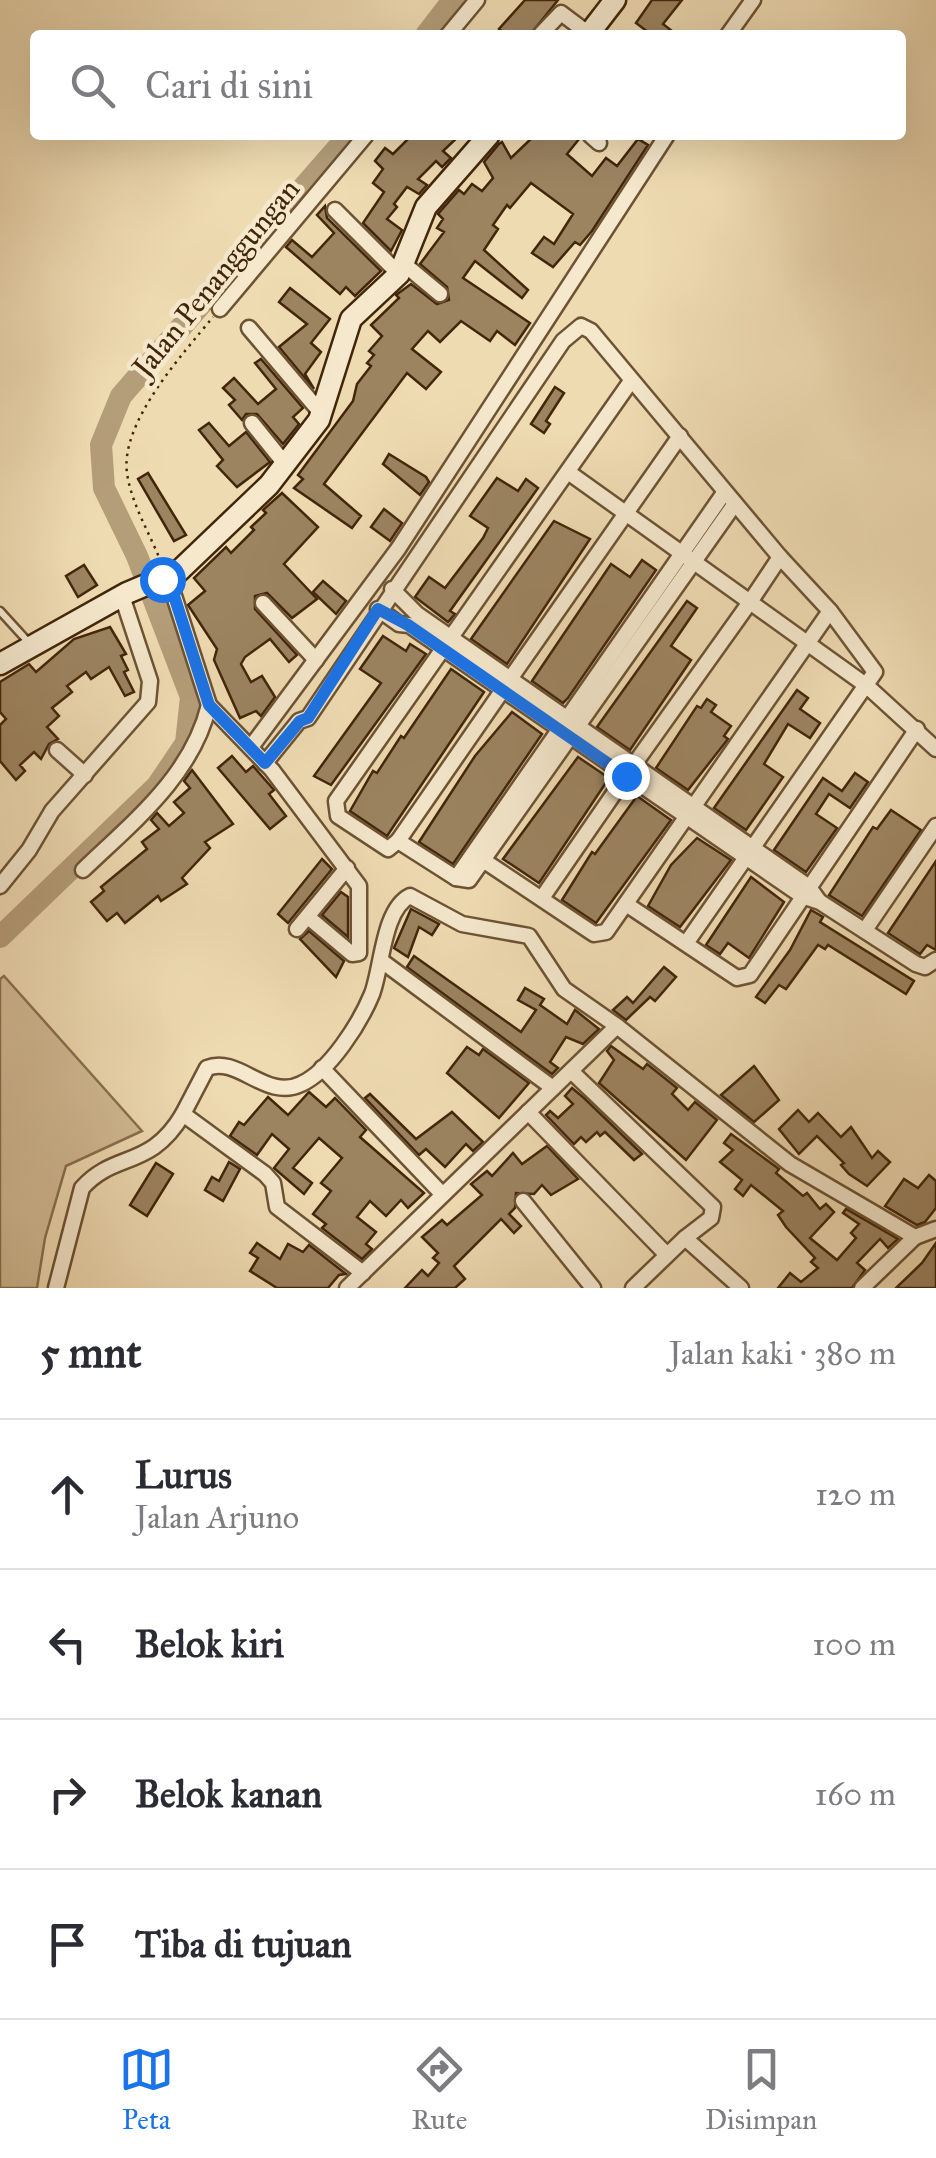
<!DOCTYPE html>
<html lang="id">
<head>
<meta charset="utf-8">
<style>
	body { margin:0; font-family:"IM FELL Great Primer",serif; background:#f7f7f7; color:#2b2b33 }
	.stop { position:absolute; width:30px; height:30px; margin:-22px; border:8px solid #1a73e8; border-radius:50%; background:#fff }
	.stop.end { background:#1a73e8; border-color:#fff; box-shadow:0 2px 10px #0008 }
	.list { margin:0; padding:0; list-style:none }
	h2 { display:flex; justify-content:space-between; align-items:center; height:130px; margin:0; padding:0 40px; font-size:42px }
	h2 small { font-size:32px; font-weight:400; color:#7c7c81 }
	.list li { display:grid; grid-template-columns:65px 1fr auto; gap:30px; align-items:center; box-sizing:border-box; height:150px; padding:0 40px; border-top:2px solid #e1e1e2 }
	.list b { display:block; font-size:38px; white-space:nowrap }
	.list p { margin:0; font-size:32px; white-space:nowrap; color:#7c7c81 }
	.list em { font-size:32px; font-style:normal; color:#7c7c81 }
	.icon { flex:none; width:55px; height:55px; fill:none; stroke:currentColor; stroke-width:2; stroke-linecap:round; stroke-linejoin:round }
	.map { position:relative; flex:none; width:936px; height:1288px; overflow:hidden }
	.search { position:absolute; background:#fff; box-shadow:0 10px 40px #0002; left:30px; right:30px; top:30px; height:110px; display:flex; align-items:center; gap:25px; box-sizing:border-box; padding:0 35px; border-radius:10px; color:#7c7c81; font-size:38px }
	.sheet { height:730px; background:#fff }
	nav { display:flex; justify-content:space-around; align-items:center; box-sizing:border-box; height:140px; border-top:2px solid #e1e1e2; background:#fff; font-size:28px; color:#7c7c81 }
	nav a { display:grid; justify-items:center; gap:5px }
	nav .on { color:#1a73e8 }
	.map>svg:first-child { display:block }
</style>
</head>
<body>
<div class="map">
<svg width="936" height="1288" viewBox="0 0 936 1288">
	<rect width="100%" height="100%" fill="#efdbb2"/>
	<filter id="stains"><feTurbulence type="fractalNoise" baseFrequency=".002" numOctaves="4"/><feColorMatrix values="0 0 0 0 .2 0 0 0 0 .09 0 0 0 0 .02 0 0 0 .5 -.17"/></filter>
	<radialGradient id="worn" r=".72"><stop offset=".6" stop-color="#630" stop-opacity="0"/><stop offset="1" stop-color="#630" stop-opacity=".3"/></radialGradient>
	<polygon fill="#d2bc95" stroke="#8a7150" stroke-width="2.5" points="4,976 142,1131 66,1166 45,1238 37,1288 0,1288 0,979"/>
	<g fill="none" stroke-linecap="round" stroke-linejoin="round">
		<g stroke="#b49d79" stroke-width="22">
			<polyline points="426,35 453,0"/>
			<polyline points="0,937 157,786 186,743 191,697 137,556 104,488 101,445 121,396 349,135"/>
		</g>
	</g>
	<g fill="#9c8461" stroke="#42260a" stroke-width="2.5">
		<polygon points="525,0 558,0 530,35 506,35 499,29"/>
		<polygon points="652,0 682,0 663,24 677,35 652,35 636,23"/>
		<polygon points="412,135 460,135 443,151 451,158 442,167 436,161 418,179 427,185 419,194 407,187 394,204 397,207 387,219 402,230 391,251 363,223 384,192 373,183 383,169 375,161 385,148 393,154"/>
		<polygon points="535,135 573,135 579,139 567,154 592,176 606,158 617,166 638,139 648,145 592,231 580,245 575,242 553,267 532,253 544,237 554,244 573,214 531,183 510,208 507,205 493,225 498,229 484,250 528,290 522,298 475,261 463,278 530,323 515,345 497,331 490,341 461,321 440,342 428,331 412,349 441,372 426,389 407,373 324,484 361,516 352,528 294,488 303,479 298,475 353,401 357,384 371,366 367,363 374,355 369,351 382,336 371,325 399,298 396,295 411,284 437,304 449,300 447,287 420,264 444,232 437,228 443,219 438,214 459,190 464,194 472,184 482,191 493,178 484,162 499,144 502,142 511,158"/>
		<polygon points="325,206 327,218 381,271 355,296 346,287 340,294 286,247 292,240 312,257 334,233 317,215"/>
		<polygon points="290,288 330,319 311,343 321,352 305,374 314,389 279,347 307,324 279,302"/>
		<polygon points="261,359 303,408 293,417 299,424 283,444 257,414 246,414 242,420 229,405 235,400 223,388 234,378 258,404 276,389 255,363"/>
		<polygon points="555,387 564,393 546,421 550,424 544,433 531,424"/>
		<polygon points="209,423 229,446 246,432 270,462 237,487 217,466 223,460 199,430"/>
		<polygon points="389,454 426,477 429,482 420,495 383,464"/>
		<polygon points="148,473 186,535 174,541 138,479"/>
		<polygon points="497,478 518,491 526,479 538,488 450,611 455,614 448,622 415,597 429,577 445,588 483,538 488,528 470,516"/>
		<polygon points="282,493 318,527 284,564 317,599 292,618 267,593 255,596 255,609 297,655 289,662 270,639 245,657 241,664 251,682 262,676 275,697 261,716 256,711 240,718 214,660 217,649 188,605 205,591 194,578 226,547 231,553 254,530 251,527 266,513 263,510"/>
		<polygon points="384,509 402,523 390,541 371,527"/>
		<polygon points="554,521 590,539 507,664 471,639"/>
		<polygon points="642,560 656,570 568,698 563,703 532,681 611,564 630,577"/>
		<polygon points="84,565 97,585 78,597 66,576"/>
		<polygon points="323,581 346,601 336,614 313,592"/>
		<polygon points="687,601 697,608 671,646 691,660 630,750 597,727"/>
		<polygon points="110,627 126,654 121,656 128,670 124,672 134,692 125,696 109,667 91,679 86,672 67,686 72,692 52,708 59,716 47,727 58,739 49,744 41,759 34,752 20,765 25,771 16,780 0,761 0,725 6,719 0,712 0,682 29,664 36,672 74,639"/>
		<polygon points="383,636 406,651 410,644 426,654 331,785 314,776 381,683 360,669"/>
		<polygon points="451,669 484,692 387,836 350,811 373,771 377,773 401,736 404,738"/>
		<polygon points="797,690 808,698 800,709 820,723 810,738 788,724 764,764 783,777 746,830 714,808"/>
		<polygon points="707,699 716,705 711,712 731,726 724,736 728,739 688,790 656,768 697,706 701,708"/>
		<polygon points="512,712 542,734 453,864 419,842 475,756"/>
		<polygon points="232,756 246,772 253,766 274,790 269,794 286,816 270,829 218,768"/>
		<polygon points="578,757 609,778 539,883 503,859"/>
		<polygon points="192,770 233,824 205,842 210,848 182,878 187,884 161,901 158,896 125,923 117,913 107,921 91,902 104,891 101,887 147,849 142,842 159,829 151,820 157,813 169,826 184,813 174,802 190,788 184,781"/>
		<polygon points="855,773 868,782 850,808 829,794 816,814 837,828 806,872 774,850 823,778 842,791"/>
		<polygon points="637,796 671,820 596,923 562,900 592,852 595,854"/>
		<polygon points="891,810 921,830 862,916 829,895 873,827 877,829"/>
		<polygon points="697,838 731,860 680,927 648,906 671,865"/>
		<polygon points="322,859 332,869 288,923 278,914"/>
		<polygon points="936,861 936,950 927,945 920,954 888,933"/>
		<polygon points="751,877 784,902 749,958 728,943 720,954 706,945"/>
		<polygon points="341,892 348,897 348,937 322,915"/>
		<polygon points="411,909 439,924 432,935 419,927 408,957 394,948"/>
		<polygon points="811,910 823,917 820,922 914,981 906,994 828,945 825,949 818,945 786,989 779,985 765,1003 756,997 790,950"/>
		<polygon points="309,931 344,961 336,977 300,939"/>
		<polygon points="414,956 521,1032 536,1010 518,1000 525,988 544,999 540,1005 567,1024 575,1010 599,1029 583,1044 566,1037 550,1062 558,1068 552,1074 407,967"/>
		<polygon points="664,967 676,977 655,1001 650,997 626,1020 613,1010 627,997 633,1003"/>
		<polygon points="611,1046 643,1069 647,1064 677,1088 672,1094 688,1110 695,1102 717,1120 686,1160 599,1083 614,1060 607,1051"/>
		<polygon points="467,1047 479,1055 483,1049 529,1083 499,1118 447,1073"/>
		<polygon points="754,1066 779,1100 754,1122 721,1095"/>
		<polygon points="572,1088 584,1098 642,1154 634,1160 605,1132 600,1136 597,1132 586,1142 581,1137 574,1144 546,1115 550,1111 558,1118 573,1104 565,1096"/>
		<polygon points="309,1092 326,1107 335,1098 366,1130 360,1137 424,1193 408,1208 401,1200 386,1216 370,1201 357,1217 376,1232 366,1244 372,1249 362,1259 322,1228 326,1224 313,1214 331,1191 321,1183 342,1158 319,1138 293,1168 312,1183 304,1194 274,1168 289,1149 272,1134 257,1155 230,1136 239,1122 244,1125 268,1097 288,1115"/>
		<polygon points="370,1094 416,1139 452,1112 483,1142 473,1151 466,1144 445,1167 426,1149 419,1155 365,1098"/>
		<polygon points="798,1110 809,1122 818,1113 841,1137 851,1127 872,1158 878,1151 890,1162 867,1186 849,1174 841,1165 844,1163 817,1136 799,1154 779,1129"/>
		<polygon points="731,1134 779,1169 776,1173 803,1196 807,1193 820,1209 826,1204 834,1212 810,1238 837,1260 856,1238 851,1233 859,1224 843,1213 846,1209 898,1239 888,1248 880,1239 857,1263 865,1270 852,1288 778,1288 790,1273 801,1282 818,1268 811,1262 815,1258 786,1227 778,1215 783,1211 751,1185 743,1196 735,1189 742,1180 720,1162 733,1150 724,1143"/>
		<polygon points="547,1146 578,1179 551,1195 542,1185 534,1194 516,1193 515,1208 509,1214 521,1226 514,1233 501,1219 454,1266 465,1279 455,1288 405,1288 422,1270 428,1276 439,1263 433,1258 438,1253 422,1237 442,1220 447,1225 482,1195 471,1184 487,1171 492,1176 513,1153 522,1164"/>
		<polygon points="229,1162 240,1169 223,1201 205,1190 212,1177 219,1181"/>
		<polygon points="156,1163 173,1174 147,1216 130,1205"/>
		<polygon points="929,1175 936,1181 936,1208 925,1222 917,1225 885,1206 904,1179 918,1188"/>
		<polygon points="257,1243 280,1259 288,1244 303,1252 309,1245 346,1274 339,1275 328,1288 277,1288 250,1271 258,1258 250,1253"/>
		<polygon points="936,1243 936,1288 896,1288 922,1263"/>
	</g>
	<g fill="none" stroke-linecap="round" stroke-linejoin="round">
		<defs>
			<polyline id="lane" points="0,611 31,645"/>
			<g id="street">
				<polyline points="448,35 477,0"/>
				<polyline points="540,35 561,13 589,34"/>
				<polyline points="728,35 753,0"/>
				<polyline points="590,135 599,143"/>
				<polyline points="335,210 399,274"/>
				<polyline points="404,264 440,294"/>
				<polyline points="220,309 366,135"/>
				<polyline points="249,328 321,413"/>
				<polyline points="631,381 336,801 338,816 388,849 398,841 456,878 469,880 734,505"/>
				<polyline points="252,423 285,464"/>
				<polyline points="568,472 750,602 633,766"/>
				<polyline points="168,577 209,705 272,770 359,886 359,953 352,954 308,917"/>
				<polyline points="392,589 417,614 809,887 819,901"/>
				<polyline points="263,603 316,660"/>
				<polyline points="378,609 399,624 409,625 802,896 820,902 916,964 925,967 936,960"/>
				<polyline points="510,679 680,436"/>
				<polyline points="251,747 398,549 667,135"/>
				<polyline points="57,750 85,775"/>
				<polyline points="265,763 299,721 308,718 563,341 581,326 591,331 780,557 750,602 867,686 936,749"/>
				<polyline points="398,841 502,691"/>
				<polyline points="483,860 594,934 606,932 830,611"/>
				<path d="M 83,870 C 133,822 192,776 209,705"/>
				<polyline points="456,878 724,493"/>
				<polyline points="0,886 29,850 52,811 148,702 150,681 122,596"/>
				<polyline points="542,898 626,776"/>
				<polyline points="626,904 737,978 750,975 917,729"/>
				<polyline points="297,929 347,868"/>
				<polyline points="865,930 936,826"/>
				<polyline points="687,942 875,672 830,611 780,557"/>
				<polyline points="383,962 553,1088"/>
				<polyline points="322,1068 442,1194"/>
				<polyline points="571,1071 713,1207 711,1218 685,1238"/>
				<polyline points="528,1112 666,1254"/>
				<polyline points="523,1201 593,1288"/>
				<path d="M 363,1273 L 277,1207 L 273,1183 L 265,1174 L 183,1114 L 207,1068 C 238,1055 266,1101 301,1084 C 330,1071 360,1023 372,994 C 382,968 383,909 410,896 L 462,924 L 529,936 L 564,989 L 617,1026"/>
				<path d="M 56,1288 L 82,1188 C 115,1151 150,1170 183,1114"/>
				<polyline points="347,1288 617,1026 790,1164 915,1237 936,1229"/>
				<polyline points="633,1288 685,1238 741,1288"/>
				<polyline points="862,1288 915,1237"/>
			</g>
			<g id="secondary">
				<polyline points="588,35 615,0"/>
				<polyline points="0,664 127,593 179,571 269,485 319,420 351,319 399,274 426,207 489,135"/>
			</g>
		</defs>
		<use href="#lane" stroke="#6d5334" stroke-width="11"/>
		<use href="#street" stroke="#6d5334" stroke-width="19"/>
		<use href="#secondary" stroke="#42260a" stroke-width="25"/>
		<path stroke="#42260a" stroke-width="2.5" stroke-dasharray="2.5 5" stroke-linecap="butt" d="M 161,562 C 150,534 131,503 127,473 C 120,422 183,354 213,317"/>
		<use href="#lane" stroke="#f5e8cd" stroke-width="6"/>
		<use href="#street" stroke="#f5e8cd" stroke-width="14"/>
		<use href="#secondary" stroke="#f5e8cd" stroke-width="20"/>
	</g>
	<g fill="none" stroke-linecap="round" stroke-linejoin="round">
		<polyline stroke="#1a73e8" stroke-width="12" points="162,579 168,577 209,705 265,763 300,721 308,718 378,609 408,625 626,776"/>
	</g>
	<g text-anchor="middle" stroke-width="9" stroke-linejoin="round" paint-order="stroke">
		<g font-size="30" fill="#42260a" stroke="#f5e8cd">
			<text transform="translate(216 278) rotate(-51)" y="10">Jalan Penanggungan</text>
		</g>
	</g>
	<rect width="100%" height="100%" filter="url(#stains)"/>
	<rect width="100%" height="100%" fill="url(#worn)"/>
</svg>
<div class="stop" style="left:162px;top:579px"></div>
<div class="stop end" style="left:626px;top:776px"></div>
<div class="search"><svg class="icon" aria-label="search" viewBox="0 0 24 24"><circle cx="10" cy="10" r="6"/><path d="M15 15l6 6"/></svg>Cari di sini</div>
</div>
<section class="sheet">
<h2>5 mnt<small>Jalan kaki · 380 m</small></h2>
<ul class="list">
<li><svg class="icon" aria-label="ahead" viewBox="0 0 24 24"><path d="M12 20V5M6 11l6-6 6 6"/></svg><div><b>Lurus</b><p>Jalan Arjuno</p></div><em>120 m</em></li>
<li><svg class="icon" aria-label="left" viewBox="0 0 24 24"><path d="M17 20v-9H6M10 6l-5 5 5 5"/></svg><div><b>Belok kiri</b></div><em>100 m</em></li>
<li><svg class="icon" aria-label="right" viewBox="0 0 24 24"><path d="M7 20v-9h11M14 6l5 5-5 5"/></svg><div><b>Belok kanan</b></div><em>160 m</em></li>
<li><svg class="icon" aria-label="arrive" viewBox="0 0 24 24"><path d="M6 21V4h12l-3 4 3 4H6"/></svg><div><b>Tiba di tujuan</b></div></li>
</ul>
</section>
<nav>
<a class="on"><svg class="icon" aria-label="map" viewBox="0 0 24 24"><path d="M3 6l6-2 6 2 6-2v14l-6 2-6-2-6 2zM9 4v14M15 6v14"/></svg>Peta</a>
<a><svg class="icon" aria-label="directions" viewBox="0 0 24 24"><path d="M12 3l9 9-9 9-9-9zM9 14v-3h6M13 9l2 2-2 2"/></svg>Rute</a>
<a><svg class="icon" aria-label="saved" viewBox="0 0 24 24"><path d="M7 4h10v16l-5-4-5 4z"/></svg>Disimpan</a>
</nav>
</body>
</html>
